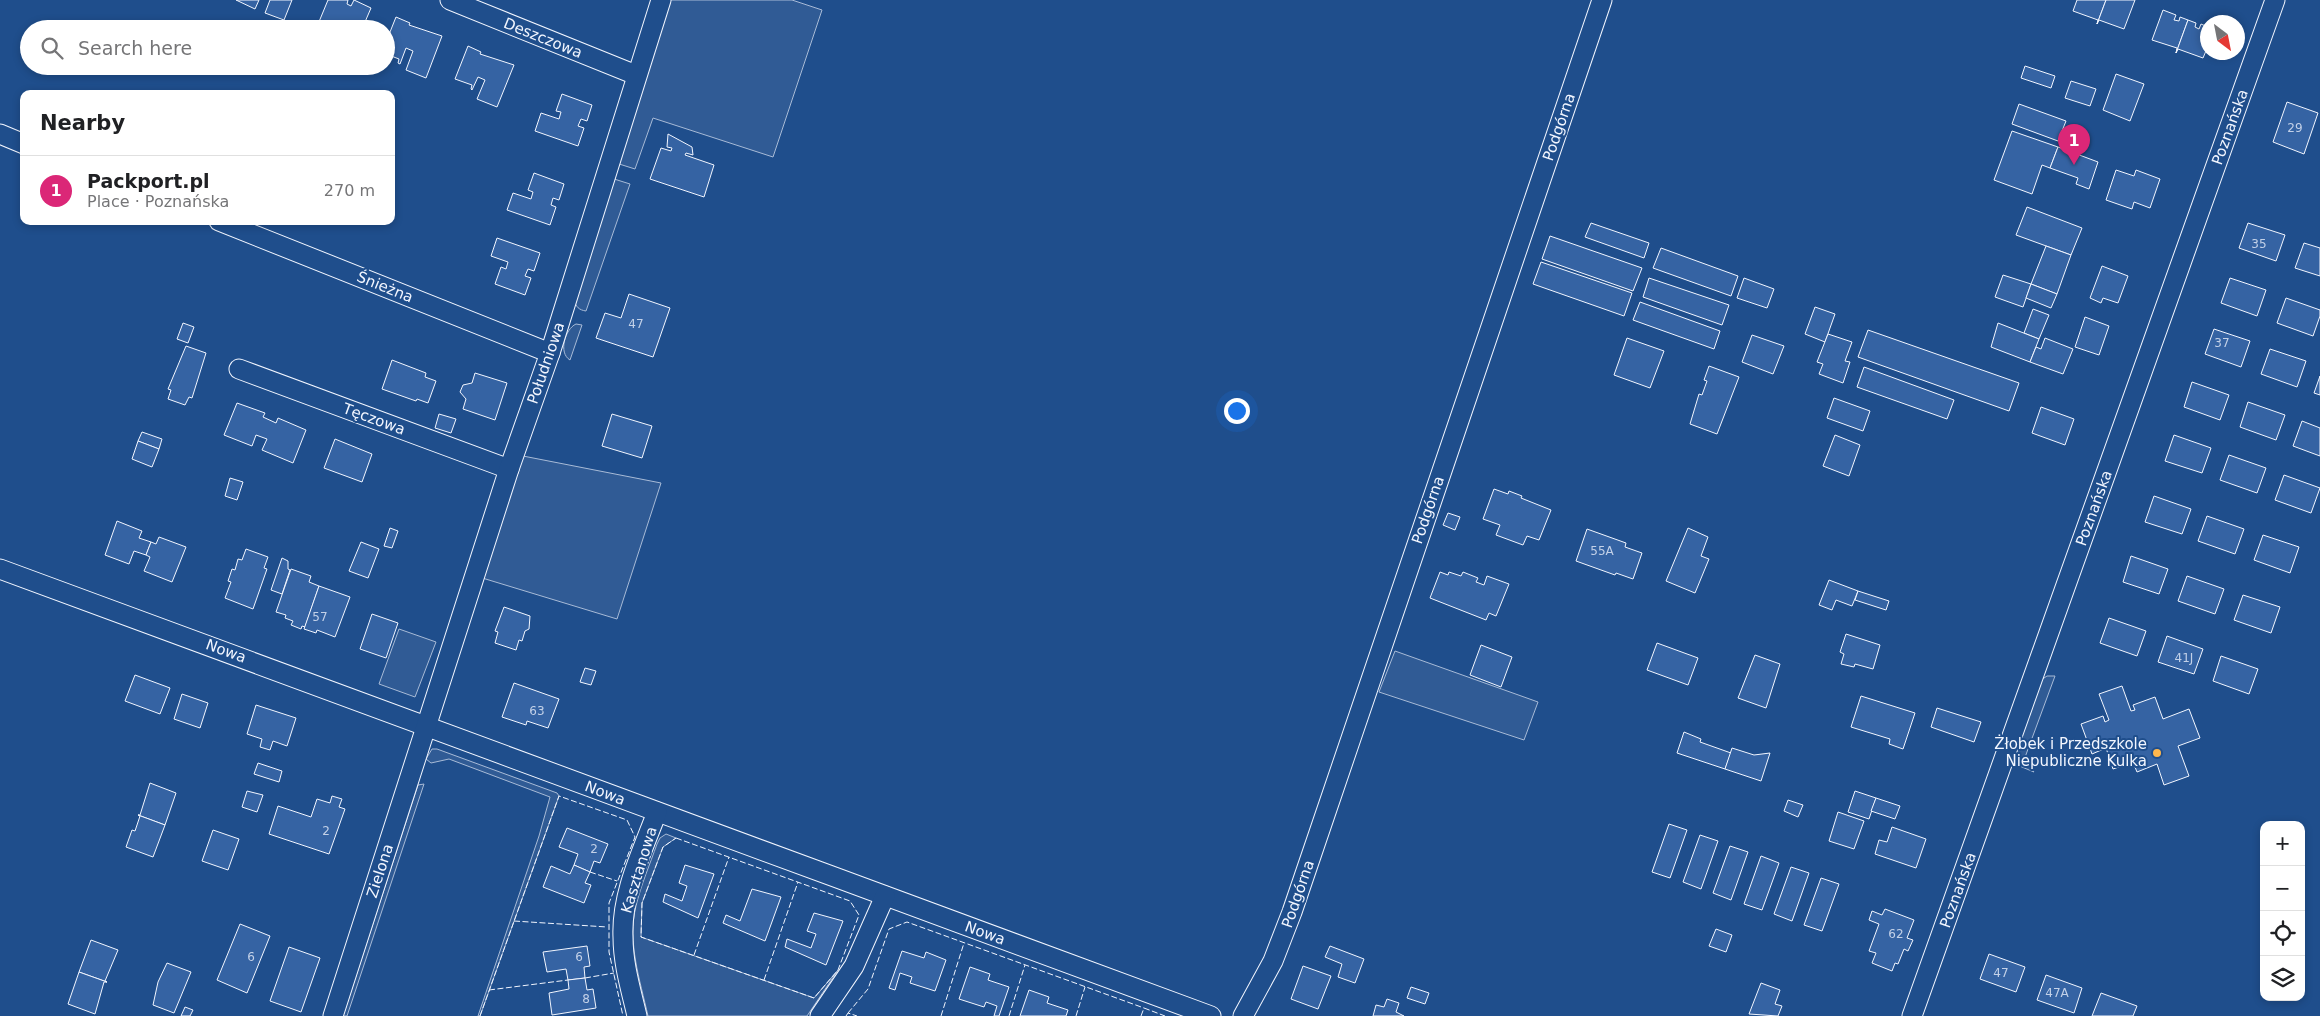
<!DOCTYPE html>
<html lang="en">
<head>
<meta charset="utf-8">
<style>
	body { margin:0; font-family:"DejaVu Sans",sans-serif; background:#f6f6f6; color:#202124 }
	.controls { position:absolute; right:15px; bottom:15px; display:grid; overflow:hidden; border-radius:10px; box-shadow:0 2px 8px #0003 }
	.controls button { width:45px; height:45px; display:grid; place-items:center; padding:0; border:0; border-bottom:1px solid #e0e0e0; background:#fff; color:#202124; font:25px sans-serif }
	.compass { position:absolute; left:2200px; top:15px; width:45px; height:45px; border-radius:50%; background:#fff; box-shadow:0 2px 8px #0003; rotate:148deg }
	.you { position:absolute; left:1236px; top:410px; width:18px; height:18px; margin:-12px; border:4px solid #fff; border-radius:50%; background:#1a73e8; box-shadow:0 0 0 8px #1a73e833 }
	.badge { display:grid; place-items:center; width:32px; height:32px; border-radius:50%; background:#db2777; color:#fff; font-size:16px; font-weight:700 }
	.pin { position:absolute; translate:-50% -41px; filter:drop-shadow(0 1px 2px #0008) }
	.pin::after { content:''; position:absolute; top:26px; width:18px; height:15px; background:inherit; clip-path:polygon(0 0,100% 0,50% 100%) }
	.list { margin:0; padding:0; list-style:none }
	h2 { display:flex; justify-content:space-between; align-items:center; height:65px; margin:0; padding:0 20px; font-size:21px }
	h2 small { font-size:16px; font-weight:400; color:#757577 }
	.list li { display:grid; grid-template-columns:32px 1fr auto; gap:15px; align-items:center; box-sizing:border-box; height:70px; padding:0 20px; border-top:1px solid #e0e0e0 }
	.list b { display:block; font-size:19px; white-space:nowrap }
	.list p { margin:0; font-size:16px; white-space:nowrap; color:#757577 }
	.list em { font-size:16px; font-style:normal; color:#757577 }
	.icon { flex:none; width:28px; height:28px; fill:none; stroke:currentColor; stroke-width:2; stroke-linecap:round; stroke-linejoin:round }
	.map { position:relative; flex:none; width:2320px; height:1016px; overflow:hidden }
	.search { position:absolute; background:#fff; box-shadow:0 2px 8px #0003; left:20px; top:20px; width:375px; height:55px; display:flex; align-items:center; gap:12px; box-sizing:border-box; padding:0 18px; border-radius:28px; color:#757577; font-size:19px }
	.panel { position:absolute; background:#fff; box-shadow:0 2px 8px #0003; left:20px; top:90px; width:375px; height:135px; border-radius:10px }
	.map>svg:first-child { display:block }
</style>
</head>
<body>
<div class="map">
<svg width="2320" height="1016" viewBox="0 0 2320 1016">
	<rect width="100%" height="100%" fill="#1f4e8c"/>
	<g fill="#305b95" stroke="#a8bbd7">
		<polygon points="670,0 792,0 822,10 773,157 653,118 635,169 616,163"/>
		<path d="M 611,178 L 630,184 L 586,311 C 579,310 576,307 574,300 Z"/>
		<path d="M 576,324 L 582,325 L 570,360 C 558,353 565,329 576,324 Z"/>
		<polygon points="523,456 661,483 617,619 479,577"/>
		<polygon points="399,629 436,642 415,697 379,684"/>
		<polygon points="1395,651 1538,702 1524,740 1379,692"/>
		<polygon points="2047,676 2055,676 2024,760 2034,772 2017,765 2014,757 2041,680"/>
		<polygon points="432,749 437,749 557,793 559,796 480,1016 478,1016 539,836 550,797 449,759 431,763 426,759"/>
		<polygon points="424,784 347,1016 343,1016 418,785"/>
		<path d="M 666,834 L 676,838 L 663,847 L 642,903 L 641,937 L 814,998 L 838,970 L 807,1016 L 648,1016 C 640,980 627,942 636,906 C 641,885 650,864 657,844 L 660,838 Z"/>
	</g>
	<g fill="#3563a3" stroke="#f2f6ff">
		<polygon points="236,0 259,0 255,9"/>
		<polygon points="270,0 292,0 284,20 265,13"/>
		<polygon points="328,0 348,0 347,4 351,6 354,0 371,8 362,29 316,29"/>
		<polygon points="2077,0 2106,0 2097,24 2098,20 2073,11"/>
		<polygon points="2106,0 2135,0 2124,29 2099,20 2097,24"/>
		<polygon points="2163,10 2176,15 2174,20 2179,21 2180,17 2188,20 2176,53 2177,48 2152,40"/>
		<polygon points="396,17 410,23 409,25 442,36 426,78 406,70 413,51 406,48 400,64 398,63 399,59 386,54 386,42"/>
		<polygon points="2188,20 2196,23 2195,27 2199,29 2201,24 2208,27 2208,46 2203,58 2178,49 2176,53"/>
		<polygon points="468,46 481,52 480,54 514,65 497,107 477,99 485,80 478,77 472,90 471,89 472,85 455,79"/>
		<polygon points="2025,66 2055,76 2051,88 2021,78"/>
		<polygon points="2116,74 2144,84 2130,121 2103,110"/>
		<polygon points="2071,81 2096,89 2090,106 2065,98"/>
		<polygon points="562,94 592,105 587,121 581,119 578,126 584,128 578,146 535,131 541,113 559,119 561,112 556,111"/>
		<polygon points="2287,102 2318,113 2304,154 2273,142"/>
		<polygon points="2019,104 2066,121 2058,141 2012,124"/>
		<polygon points="2012,131 2058,147 2050,168 2042,165 2032,194 1994,180"/>
		<polygon points="668,134 692,147 693,155 686,153 685,155 714,165 704,197 650,179 661,148 671,151 672,148 667,147"/>
		<polygon points="2058,147 2098,162 2089,189 2076,184 2078,178 2050,168"/>
		<polygon points="2116,170 2134,176 2136,170 2160,179 2150,208 2134,202 2132,209 2106,200"/>
		<polygon points="534,173 564,184 559,200 553,198 551,205 556,207 550,225 507,210 513,193 531,199 533,192 528,190"/>
		<polygon points="2027,207 2082,228 2071,255 2016,235"/>
		<polygon points="1591,223 1649,243 1644,258 1585,237"/>
		<polygon points="2248,223 2285,235 2276,261 2239,248"/>
		<polygon points="1550,236 1642,268 1633,291 1542,259"/>
		<polygon points="497,238 540,253 534,271 528,269 525,276 531,278 525,295 495,284 501,267 506,269 508,262 491,256"/>
		<polygon points="2304,243 2320,248 2320,276 2295,268"/>
		<polygon points="2046,246 2071,255 2057,294 2031,284"/>
		<polygon points="1661,248 1738,276 1731,296 1653,268"/>
		<polygon points="1541,262 1632,293 1624,316 1533,284"/>
		<polygon points="2102,266 2128,276 2118,303 2103,298 2101,303 2090,298"/>
		<polygon points="2003,275 2031,284 2023,307 1995,297"/>
		<polygon points="1649,278 1729,305 1722,325 1643,297"/>
		<polygon points="1744,278 1774,289 1767,308 1737,298"/>
		<polygon points="2230,278 2266,290 2257,316 2221,303"/>
		<polygon points="2031,284 2057,294 2051,308 2026,298"/>
		<polygon points="629,294 670,308 653,357 596,338 605,313 621,318"/>
		<polygon points="2286,298 2320,310 2320,316 2313,336 2277,323"/>
		<polygon points="1640,302 1720,331 1714,349 1633,320"/>
		<polygon points="1815,307 1835,314 1825,342 1805,334"/>
		<polygon points="2033,309 2049,315 2039,339 2024,333"/>
		<polygon points="2085,317 2109,326 2099,355 2075,347"/>
		<polygon points="183,323 194,327 188,343 177,339"/>
		<polygon points="1998,323 2039,339 2030,362 1991,347"/>
		<polygon points="2214,329 2250,341 2241,367 2205,354"/>
		<polygon points="1868,330 2019,383 2009,411 1858,357"/>
		<polygon points="1828,334 1852,342 1845,361 1850,362 1843,383 1819,374 1823,364 1817,362"/>
		<polygon points="1752,335 1784,346 1773,374 1742,362"/>
		<polygon points="1627,338 1664,351 1650,388 1614,375"/>
		<polygon points="2045,338 2073,349 2063,374 2030,362 2036,347 2041,349"/>
		<polygon points="186,346 206,353 192,398 189,397 185,405 168,399 171,390 168,389"/>
		<polygon points="2270,349 2306,361 2297,387 2261,374"/>
		<polygon points="392,360 426,373 425,377 436,381 428,403 417,399 416,401 382,389"/>
		<polygon points="1709,366 1739,377 1717,434 1690,424 1699,394 1702,395 1707,381 1704,380"/>
		<polygon points="1864,367 1954,400 1947,419 1857,387"/>
		<polygon points="475,373 507,383 495,420 463,409 466,399 460,392 463,385 472,383"/>
		<polygon points="2320,376 2320,395 2314,393"/>
		<polygon points="2192,382 2229,395 2220,420 2184,407"/>
		<polygon points="1834,398 1870,411 1863,431 1827,418"/>
		<polygon points="2248,402 2285,415 2276,440 2240,427"/>
		<polygon points="237,403 265,413 263,417 276,423 278,418 306,430 293,463 262,450 267,439 256,435 252,446 224,435"/>
		<polygon points="2041,407 2074,419 2065,445 2032,433"/>
		<polygon points="439,414 456,419 451,433 435,428"/>
		<polygon points="612,414 652,426 642,458 602,446"/>
		<polygon points="2302,421 2320,428 2320,456 2293,446"/>
		<polygon points="142,432 162,439 159,449 138,441"/>
		<polygon points="1835,435 1860,445 1849,476 1823,466"/>
		<polygon points="2174,435 2211,448 2202,473 2165,461"/>
		<polygon points="335,439 372,454 362,482 324,468"/>
		<polygon points="138,441 159,449 152,467 132,459"/>
		<polygon points="2229,455 2266,468 2257,493 2220,480"/>
		<polygon points="2284,475 2320,488 2311,513 2275,500"/>
		<polygon points="230,478 243,482 237,500 225,496"/>
		<polygon points="1494,489 1508,494 1509,491 1522,496 1521,498 1551,510 1539,540 1527,536 1523,545 1496,535 1500,525 1483,519"/>
		<polygon points="2154,496 2191,509 2182,534 2145,522"/>
		<polygon points="1448,513 1460,517 1455,530 1443,525"/>
		<polygon points="2207,516 2244,529 2235,554 2198,541"/>
		<polygon points="117,521 142,531 139,538 151,542 146,555 134,551 129,564 105,555"/>
		<polygon points="390,528 398,531 392,548 384,546"/>
		<polygon points="1688,528 1708,537 1701,556 1709,559 1695,593 1666,581"/>
		<polygon points="1587,529 1626,543 1625,547 1642,553 1633,579 1616,573 1615,575 1576,561"/>
		<polygon points="2263,535 2299,547 2290,573 2254,560"/>
		<polygon points="159,537 186,547 172,582 144,571 150,557 146,555 151,542 156,544"/>
		<polygon points="361,542 379,549 368,578 349,571"/>
		<polygon points="246,549 268,557 264,568 267,569 253,609 225,598 231,582 228,581 232,569 235,570 238,559 242,560"/>
		<polygon points="2131,556 2168,569 2159,594 2123,582"/>
		<polygon points="282,558 288,561 288,569 290,570 282,594 271,590"/>
		<polygon points="291,569 311,576 309,582 319,586 305,627 302,626 301,629 291,625 293,621 285,618 286,615 276,612"/>
		<polygon points="1440,572 1448,575 1449,572 1461,576 1463,572 1478,578 1476,582 1484,585 1487,576 1509,584 1496,616 1489,613 1486,620 1430,598"/>
		<polygon points="2187,576 2224,589 2215,614 2178,601"/>
		<polygon points="1829,580 1858,591 1852,606 1836,600 1832,610 1819,605"/>
		<polygon points="319,586 350,597 335,637 317,630 316,633 304,629"/>
		<polygon points="1858,591 1889,601 1886,610 1855,600"/>
		<polygon points="2243,595 2280,607 2271,633 2234,620"/>
		<polygon points="504,607 530,616 529,629 525,631 522,641 519,640 516,650 495,643 498,632 495,631"/>
		<polygon points="372,614 398,623 386,658 360,649"/>
		<polygon points="2109,618 2146,631 2137,656 2100,643"/>
		<polygon points="1846,634 1880,645 1873,669 1855,664 1854,667 1841,664 1844,654 1840,652"/>
		<polygon points="2167,636 2203,649 2194,674 2158,662"/>
		<polygon points="1657,643 1698,658 1688,685 1647,670"/>
		<polygon points="1481,645 1512,657 1501,687 1470,675"/>
		<polygon points="1755,655 1780,664 1766,708 1738,698"/>
		<polygon points="2221,656 2258,669 2249,694 2213,681"/>
		<polygon points="585,668 596,671 591,685 580,682"/>
		<polygon points="135,675 170,688 160,714 125,701"/>
		<polygon points="514,683 559,699 548,728 527,721 526,725 502,717"/>
		<polygon points="2122,686 2131,711 2135,710 2133,705 2155,697 2163,719 2189,709 2200,738 2178,746 2189,776 2164,785 2157,764 2137,772 2133,762 2113,769 2106,748 2092,754 2081,724 2103,716 2105,722 2109,720 2099,694"/>
		<polygon points="182,694 208,703 200,728 174,719"/>
		<polygon points="1861,696 1915,713 1903,749 1889,744 1890,739 1851,727"/>
		<polygon points="256,705 296,718 287,746 273,741 270,750 260,747 262,739 247,734"/>
		<polygon points="1937,708 1981,722 1974,742 1931,727"/>
		<polygon points="1684,732 1701,739 1700,742 1731,753 1725,769 1677,753"/>
		<polygon points="1732,748 1754,755 1770,753 1761,781 1725,769"/>
		<polygon points="258,763 282,771 279,782 254,774"/>
		<polygon points="150,783 176,793 165,825 138,815 140,815"/>
		<polygon points="247,791 263,795 257,812 242,807"/>
		<polygon points="1855,791 1876,798 1869,819 1848,812"/>
		<polygon points="332,796 342,799 339,807 345,809 329,854 269,834 278,806 311,817 317,799 330,803"/>
		<polygon points="1876,798 1900,806 1895,819 1871,811"/>
		<polygon points="1788,800 1803,805 1798,817 1784,811"/>
		<polygon points="1838,812 1864,821 1854,849 1829,841"/>
		<polygon points="138,815 165,825 153,857 126,847 132,830 135,831 140,816"/>
		<polygon points="1669,824 1687,830 1670,878 1652,872"/>
		<polygon points="1892,827 1926,839 1916,868 1875,854 1879,840 1887,842"/>
		<polygon points="567,828 608,844 600,863 594,861 590,872 574,865 578,854 559,847"/>
		<polygon points="213,830 239,839 228,870 202,861"/>
		<polygon points="1700,835 1718,841 1701,889 1683,882"/>
		<polygon points="1730,846 1748,852 1731,900 1713,893"/>
		<polygon points="1761,856 1779,863 1762,910 1744,904"/>
		<polygon points="574,865 590,872 585,883 591,885 584,903 543,887 551,866 570,874"/>
		<polygon points="685,865 714,874 698,918 663,902 665,894 682,901 687,886 679,883"/>
		<polygon points="1791,867 1809,873 1792,921 1774,914"/>
		<polygon points="1821,878 1839,884 1822,931 1804,925"/>
		<polygon points="752,889 781,897 765,941 723,923 726,915 740,921"/>
		<polygon points="1885,909 1914,920 1907,938 1913,940 1908,951 1904,949 1898,964 1895,963 1892,971 1872,963 1876,953 1869,951 1879,924 1869,920 1872,911 1882,915"/>
		<polygon points="814,913 843,921 826,965 785,947 787,939 811,948 816,934 807,931"/>
		<polygon points="240,924 270,936 247,993 217,980"/>
		<polygon points="1716,929 1732,935 1726,952 1709,946"/>
		<polygon points="91,940 118,950 105,981 107,982 79,972"/>
		<polygon points="587,946 590,966 584,967 585,978 568,980 566,969 547,972 543,952"/>
		<polygon points="1330,946 1364,959 1355,983 1338,977 1342,964 1325,957"/>
		<polygon points="289,947 320,958 301,1012 270,1001"/>
		<polygon points="902,951 924,958 926,952 946,960 935,991 910,983 912,977 900,973 895,990 889,988"/>
		<polygon points="1989,954 2025,967 2016,992 1980,979"/>
		<polygon points="167,963 191,972 174,1013 153,1005 158,982"/>
		<polygon points="1303,966 1331,976 1318,1009 1291,999"/>
		<polygon points="970,967 990,974 988,980 1009,987 999,1016 994,1016 997,1006 986,1002 984,1007 959,999"/>
		<polygon points="79,972 107,982 104,982 95,1014 68,1004"/>
		<polygon points="2046,975 2082,988 2074,1013 2037,1000"/>
		<polygon points="585,978 587,990 593,989 596,1008 552,1015 549,993 569,989 568,980"/>
		<polygon points="1761,983 1780,990 1775,1004 1782,1006 1778,1016 1749,1014"/>
		<polygon points="1411,987 1429,993 1425,1004 1407,998"/>
		<polygon points="1029,990 1049,997 1047,1003 1068,1010 1066,1016 1020,1016"/>
		<polygon points="2101,993 2137,1006 2133,1016 2092,1016"/>
		<polygon points="1387,999 1399,1003 1396,1012 1404,1016 1373,1016 1376,1005 1384,1007"/>
		<polygon points="185,1007 193,1010 190,1016 181,1016"/>
	</g>
	<g fill="none" stroke-linecap="round" stroke-linejoin="round">
		<defs>
			<g id="street">
				<polyline points="450,0 636,75"/>
				<polyline points="0,134 24,144"/>
				<polyline points="219,221 550,353"/>
				<polyline points="239,369 509,469"/>
				<path d="M 0,569 C 405,716 807,868 1211,1016"/>
				<polyline points="333,1016 509,469 550,353 661,0"/>
				<path d="M 637,1016 C 631,990 623,964 623,937 C 621,894 642,852 657,812"/>
				<polyline points="820,1016 854,966 885,896"/>
				<polyline points="1243,1016 1273,961 1292,912 1602,0"/>
				<polyline points="1912,1016 2275,0"/>
			</g>
		</defs>
		<use href="#street" stroke="#f2f6ff" stroke-width="21"/>
		<use href="#street" stroke="#1f4e8c" stroke-width="19"/>
		<g stroke="#f2f6ff" stroke-width="1" stroke-dasharray="6 2.5" stroke-linecap="butt">
			<polygon points="676,838 850,901 859,915 838,970 814,998 641,937 642,903 663,847"/>
			<polyline points="590,872 617,881"/>
			<polyline points="514,921 607,927"/>
			<polyline points="694,955 729,857"/>
			<polyline points="585,978 614,973"/>
			<polyline points="764,980 798,882"/>
			<polyline points="489,990 568,980"/>
			<polyline points="848,1013 868,989 889,929 907,922 1144,1008"/>
			<polyline points="480,1016 559,796 627,820 635,837 609,903 609,952 623,1016"/>
			<polyline points="846,1016 848,1013 857,1016"/>
			<polyline points="941,1016 964,943"/>
			<polyline points="1009,1016 1025,965"/>
			<polyline points="1076,1016 1085,987"/>
			<polyline points="1141,1016 1144,1008 1165,1016"/>
		</g>
	</g>
	<circle fill="#ffb74d" stroke="#1f4e8c" stroke-width="2" cx="2157" cy="753" r="5"/>
	<g text-anchor="middle" stroke-width="4" stroke-linejoin="round" paint-order="stroke">
		<g font-size="12" fill="#c3d1e8">
			<text x="2295" y="132">29</text>
			<text x="2259" y="248">35</text>
			<text x="636" y="328">47</text>
			<text x="2222" y="347">37</text>
			<text x="1602" y="555">55A</text>
			<text x="320" y="621">57</text>
			<text x="2184" y="662">41J</text>
			<text x="537" y="715">63</text>
			<text x="326" y="835">2</text>
			<text x="594" y="853">2</text>
			<text x="1896" y="938">62</text>
			<text x="251" y="961">6</text>
			<text x="579" y="961">6</text>
			<text x="2001" y="977">47</text>
			<text x="2057" y="997">47A</text>
			<text x="586" y="1003">8</text>
		</g>
		<g font-size="15" fill="#f2f6ff" stroke="#1f4e8c">
			<text transform="translate(543 38) rotate(22)" y="5">Deszczowa</text>
			<text transform="translate(1559 127) rotate(-71)" y="5">Podgórna</text>
			<text transform="translate(2230 127) rotate(-70)" y="5">Poznańska</text>
			<text transform="translate(385 287) rotate(22)" y="5">Śnieżna</text>
			<text transform="translate(546 363) rotate(-71)" y="5">Południowa</text>
			<text transform="translate(374 419) rotate(20)" y="5">Tęczowa</text>
			<text transform="translate(2094 508) rotate(-70)" y="5">Poznańska</text>
			<text transform="translate(1428 510) rotate(-71)" y="5">Podgórna</text>
			<text transform="translate(226 651) rotate(20)" y="5">Nowa</text>
			<text transform="translate(605 793) rotate(21)" y="5">Nowa</text>
			<text transform="translate(639 870) rotate(-73)" y="5">Kasztanowa</text>
			<text transform="translate(380 871) rotate(-72)" y="5">Zielona</text>
			<text transform="translate(1958 890) rotate(-70)" y="5">Poznańska</text>
			<text transform="translate(1298 894) rotate(-71)" y="5">Podgórna</text>
			<text transform="translate(985 933) rotate(20)" y="5">Nowa</text>
		</g>
		<g font-size="15" fill="#f2f6ff" stroke="#1f4e8c" text-anchor="end">
			<text x="2147" y="749">Żłobek i Przedszkole<tspan x="2147" dy="17">Niepubliczne Kulka</tspan></text>
		</g>
	</g>
</svg>
<div class="controls">
<button>+</button>
<button>−</button>
<button><svg class="icon" aria-label="locate" viewBox="0 0 24 24"><circle cx="12" cy="12" r="6"/><path d="M12 2v4M12 18v4M2 12h4M18 12h4"/></svg></button>
<button><svg class="icon" aria-label="layers" viewBox="0 0 24 24"><path d="M12 4l9 5-9 5-9-5zM3 14l9 5 9-5"/></svg></button>
</div>
<svg class="compass" viewBox="-18 -18 36 36"><path d="M0-13l5 13h-10z" fill="#e53935"/><path d="M0 13l5-13h-10z" fill="#757577"/></svg>
<div class="you"></div>
<div class="pin badge" style="left:2074px;top:165px">1</div>
<div class="search"><svg class="icon" aria-label="search" viewBox="0 0 24 24"><circle cx="10" cy="10" r="6"/><path d="M15 15l6 6"/></svg>Search here</div>
<section class="panel">
<h2>Nearby<small></small></h2>
<ul class="list">
<li><span class="badge">1</span><div><b>Packport.pl</b><p>Place · Poznańska</p></div><em>270 m</em></li>
</ul>
</section>
</div>
</body>
</html>
